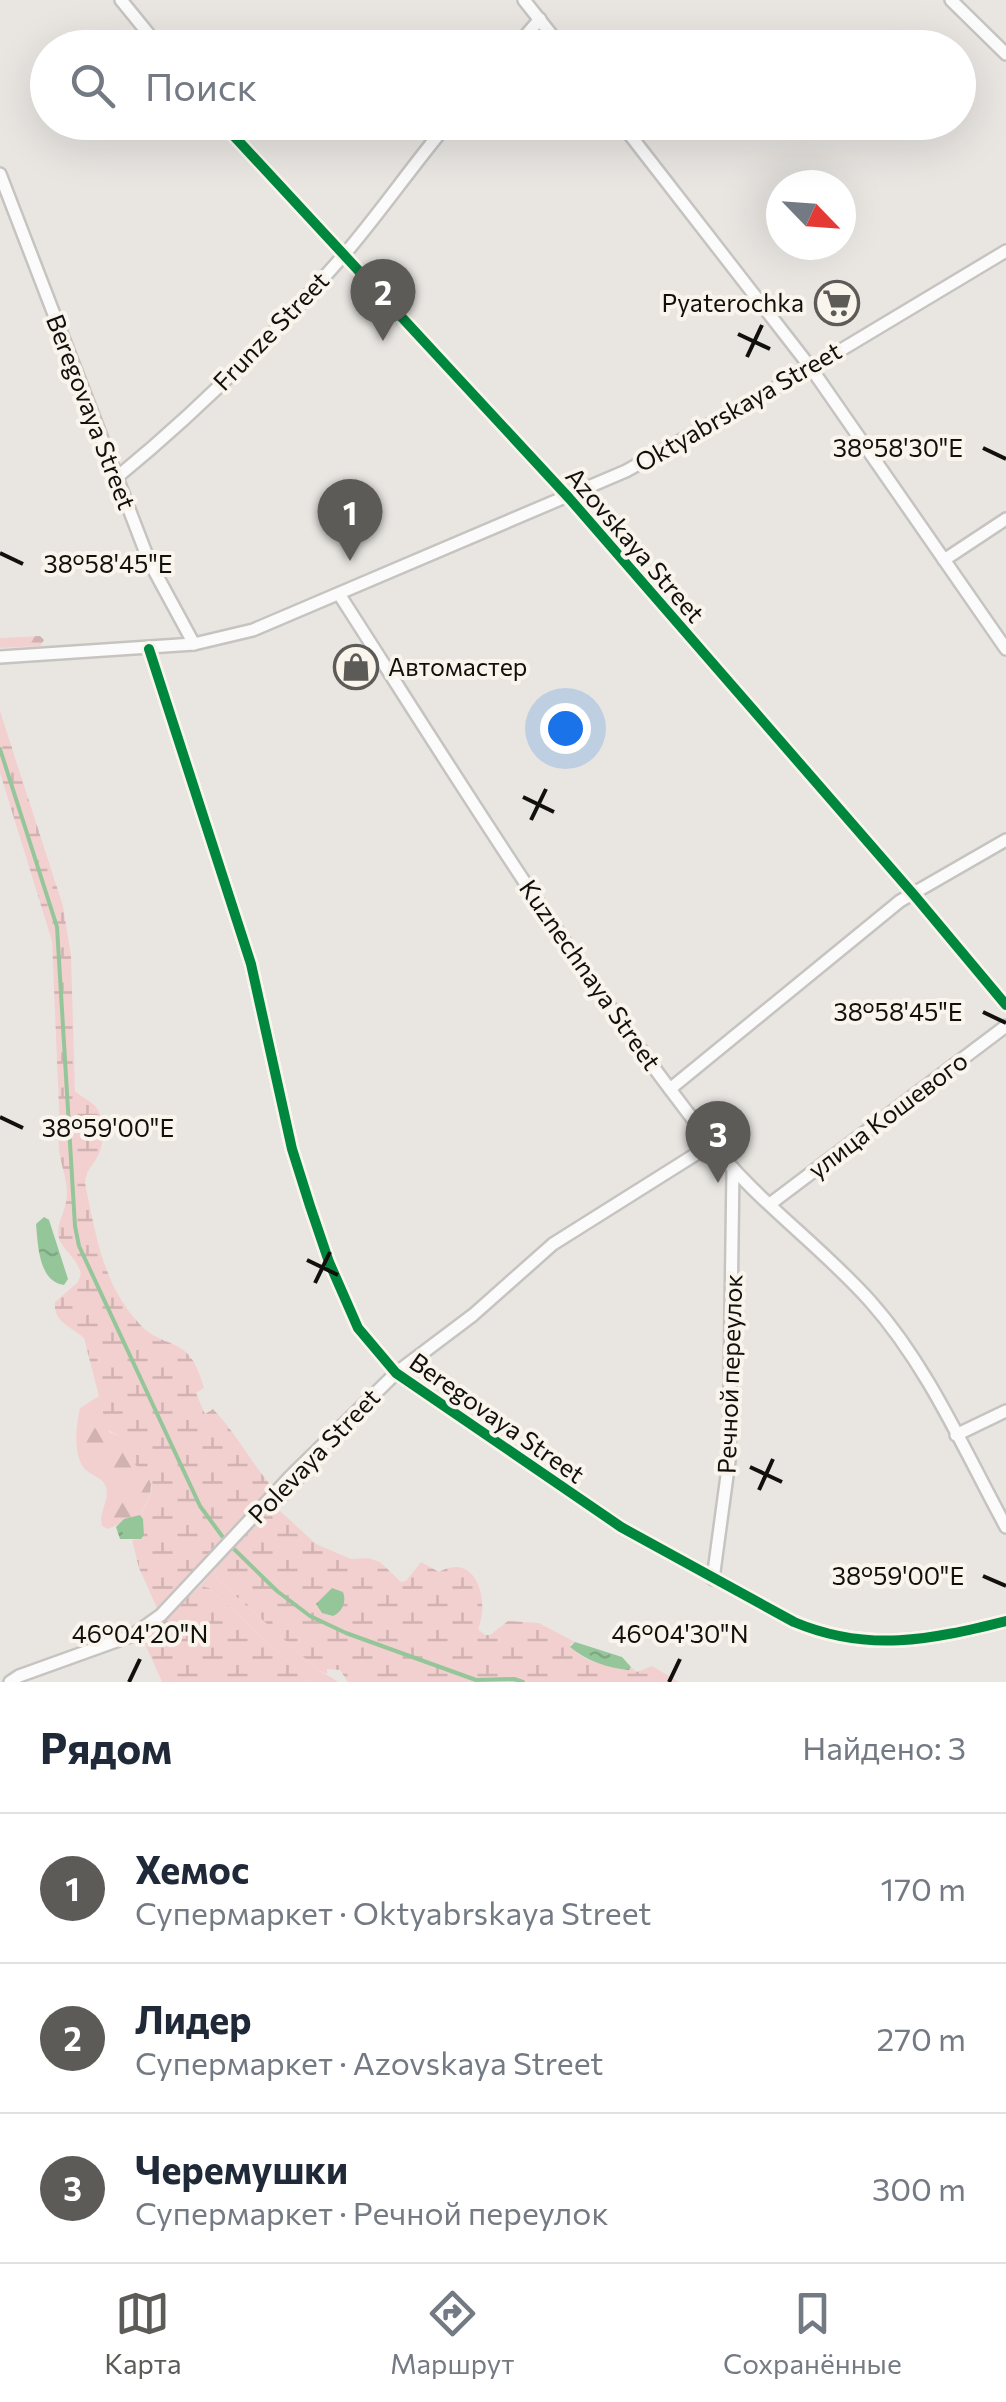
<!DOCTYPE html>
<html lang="ru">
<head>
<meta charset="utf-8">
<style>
	body { margin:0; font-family:Commissioner,sans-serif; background:#f6f6f7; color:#1f2937 }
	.compass { position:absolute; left:766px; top:170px; width:90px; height:90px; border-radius:50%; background:#fff; box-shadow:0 10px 40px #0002; rotate:115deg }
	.you { position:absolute; left:565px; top:728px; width:35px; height:35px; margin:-25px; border:8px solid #fff; border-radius:50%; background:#1a73e8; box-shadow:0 0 0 15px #1a73e833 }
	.badge { display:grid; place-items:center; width:65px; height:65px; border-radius:50%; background:#5d5b58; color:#fff; font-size:32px; font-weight:700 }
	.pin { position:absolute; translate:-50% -82px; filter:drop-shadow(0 2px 5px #0008) }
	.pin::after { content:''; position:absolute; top:52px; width:35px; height:30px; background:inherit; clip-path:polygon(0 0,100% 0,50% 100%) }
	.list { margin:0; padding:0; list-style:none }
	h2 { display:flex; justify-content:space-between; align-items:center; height:130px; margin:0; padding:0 40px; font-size:42px }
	h2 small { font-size:32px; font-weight:400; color:#747a83 }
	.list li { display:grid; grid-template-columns:65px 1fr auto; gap:30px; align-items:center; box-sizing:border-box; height:150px; padding:0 40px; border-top:2px solid #e0e1e3 }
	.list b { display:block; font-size:38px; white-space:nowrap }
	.list p { margin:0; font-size:32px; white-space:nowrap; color:#747a83 }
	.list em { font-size:32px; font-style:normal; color:#747a83 }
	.icon { flex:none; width:55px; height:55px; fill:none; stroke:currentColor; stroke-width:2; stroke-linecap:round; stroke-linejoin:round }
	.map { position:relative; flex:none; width:1006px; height:1682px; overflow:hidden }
	.search { position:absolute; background:#fff; box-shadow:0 10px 40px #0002; left:30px; right:30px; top:30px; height:110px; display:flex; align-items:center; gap:25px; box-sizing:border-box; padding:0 35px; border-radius:55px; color:#747a83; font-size:38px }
	.sheet { height:580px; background:#fff }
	nav { display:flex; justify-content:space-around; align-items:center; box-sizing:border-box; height:140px; border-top:2px solid #e0e1e3; background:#fff; font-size:28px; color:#747a83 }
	nav a { display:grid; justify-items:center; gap:5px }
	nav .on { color:#5d5b58 }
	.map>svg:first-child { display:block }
</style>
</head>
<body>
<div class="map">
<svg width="1006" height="1682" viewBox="0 0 1006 1682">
	<defs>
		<pattern id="forest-firs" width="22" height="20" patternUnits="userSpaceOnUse" patternTransform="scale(2.5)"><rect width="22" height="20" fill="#f3d0d0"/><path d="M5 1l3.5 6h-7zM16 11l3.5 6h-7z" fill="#cfb2b1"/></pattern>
		<pattern id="wetland-marsh" width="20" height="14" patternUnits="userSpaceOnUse" patternTransform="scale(2.5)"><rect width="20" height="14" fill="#f3d0d0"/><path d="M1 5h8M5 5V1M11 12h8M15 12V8" fill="none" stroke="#cfb2b1"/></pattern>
		<pattern id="water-ripples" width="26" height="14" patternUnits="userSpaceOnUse" patternTransform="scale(2.5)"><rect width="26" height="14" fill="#95c69a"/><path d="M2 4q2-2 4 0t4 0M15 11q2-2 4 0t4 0" fill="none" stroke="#7fa984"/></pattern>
	</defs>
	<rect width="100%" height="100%" fill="#e9e6e2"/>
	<polygon fill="#f3d0d0" points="215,1569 217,1579 318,1670 339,1682 310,1682 209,1588 200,1586"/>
	<g fill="url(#forest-firs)">
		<polygon points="40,636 44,640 40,646 0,648 0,638"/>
		<path d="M 99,1396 L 109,1432 L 120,1436 L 126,1452 L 146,1472 L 151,1484 L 150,1496 L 140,1515 L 108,1529 L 102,1526 C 98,1513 110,1500 106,1487 C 103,1478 94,1477 87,1471 C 72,1459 76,1425 80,1408 Z"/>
	</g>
	<g fill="url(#wetland-marsh)">
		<path d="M 0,711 L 63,906 L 71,956 L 75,1091 C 81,1097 90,1100 95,1106 C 107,1119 105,1147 95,1161 C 89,1170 86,1172 85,1183 C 95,1231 102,1281 136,1320 C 164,1354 189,1330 204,1388 L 196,1393 L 205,1414 L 213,1409 C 236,1433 251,1462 272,1487 L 200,1567 L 157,1608 L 139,1568 L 132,1540 L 141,1539 L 143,1519 L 140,1515 C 166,1474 142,1480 126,1452 C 123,1447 122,1441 120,1436 L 103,1428 L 104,1416 L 84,1338 C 70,1326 53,1322 55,1302 L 78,1282 L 81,1273 C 75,1256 65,1252 60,1241 C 54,1227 64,1215 66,1202 C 71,1178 54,1157 60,1133 L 52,941 L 0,773 Z"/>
		<path d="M 328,1451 L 333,1453 L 279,1510 L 316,1544 L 351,1559 L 368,1558 L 380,1562 L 401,1582 L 406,1581 L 421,1562 L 439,1572 C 477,1551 490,1602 478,1629 L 485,1635 L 490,1635 L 508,1621 L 539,1623 L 575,1642 L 570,1644 C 582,1664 608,1665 629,1670 L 631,1667 L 637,1672 L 652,1666 L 679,1682 L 691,1682 L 348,1682 L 340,1670 L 327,1669 L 327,1674 L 318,1670 L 217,1579 L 215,1569 L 282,1494 Z"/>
		<polygon points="200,1586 209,1588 310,1682 162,1682 142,1637 156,1628"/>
	</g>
	<g fill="url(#water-ripples)">
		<path d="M 44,1217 L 49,1220 L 68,1279 L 64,1285 C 39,1282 38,1246 36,1224 Z"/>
		<polygon points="140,1515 143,1519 144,1535 141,1539 120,1539 116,1527 124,1519"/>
		<path d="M 332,1588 L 343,1592 C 347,1602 342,1612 333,1616 L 322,1613 L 316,1604 Z"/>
		<path d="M 575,1642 L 622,1657 L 631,1667 L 629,1670 C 607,1668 587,1661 570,1647 Z"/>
	</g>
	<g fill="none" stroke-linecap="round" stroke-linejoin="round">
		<g stroke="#95c69a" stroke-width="4">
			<polyline points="0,749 57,927 75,1226 79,1246 200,1506 222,1536"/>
			<polyline points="234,1549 277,1591 310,1616 346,1633 476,1680 514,1679 523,1682"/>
		</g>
		<defs>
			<g id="minor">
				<polyline points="121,0 160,48"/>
				<polyline points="524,0 562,48"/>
				<polyline points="951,0 1006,54"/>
				<polyline points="515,48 540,19"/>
				<polyline points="221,122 569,498 914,895 1006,1005"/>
				<polyline points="620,122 811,368 1006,649"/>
				<polyline points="0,174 149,561 194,644"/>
				<path d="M 116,478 C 198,411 274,335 343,256 C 380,213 412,166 449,122"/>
				<polyline points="944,560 1006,519"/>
				<path d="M 339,594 C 458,779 573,967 709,1140 C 755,1200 819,1244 870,1301 C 928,1366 964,1450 1006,1527"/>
				<path d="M 149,649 L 251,964 L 292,1149 L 310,1206 L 329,1262 L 358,1328 L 396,1373 L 621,1527 L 794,1622 C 868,1653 930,1640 1006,1621"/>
				<polyline points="0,657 194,644 253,630 626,471 811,368 1006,251"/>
				<polyline points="670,1089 900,901 1006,840"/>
				<polyline points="770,1204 1006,1026"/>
				<polyline points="956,1435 1006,1411"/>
				<polyline points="713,1579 729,1461 733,1168"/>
				<polyline points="10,1682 19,1676 133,1635 161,1615 291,1476 396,1373 473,1315 553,1244 712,1144"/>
			</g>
		</defs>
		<use href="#minor" stroke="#c6c4c1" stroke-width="16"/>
		<use href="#minor" stroke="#fcfbfb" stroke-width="11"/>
		<defs>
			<g id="cycleway">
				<polyline points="221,122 569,498 914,895 1006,1005"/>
				<path d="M 149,649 L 251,964 L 292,1149 L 310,1206 L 329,1262 L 358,1328 L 396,1373 L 621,1527 L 794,1622 C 868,1653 930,1640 1006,1621"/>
			</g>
		</defs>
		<use href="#cycleway" stroke="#f9f4ec" stroke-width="16"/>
		<use href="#cycleway" stroke="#00873e" stroke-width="10"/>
	</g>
	<path fill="none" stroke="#11100d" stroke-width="4" d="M 738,334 L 770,349M 747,357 L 762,325M 983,448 L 1006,459M 0,553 L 23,564M 523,797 L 554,812M 531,820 L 546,789M 983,1012 L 1006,1023M 0,1117 L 23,1128M 307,1260 L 338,1275M 315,1283 L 330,1252M 750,1467 L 782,1482M 759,1490 L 773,1459M 983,1576 L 1006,1586M 129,1682 L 140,1659M 669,1682 L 680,1659"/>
	<defs>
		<symbol id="supermarket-ring" viewBox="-11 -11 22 22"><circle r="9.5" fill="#f9f4ec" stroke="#5d5b58" stroke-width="1.5"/><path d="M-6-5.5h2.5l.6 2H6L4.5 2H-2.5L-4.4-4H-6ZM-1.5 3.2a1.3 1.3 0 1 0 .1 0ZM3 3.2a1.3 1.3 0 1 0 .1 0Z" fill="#5d5b58"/></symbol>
		<symbol id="shop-ring" viewBox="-11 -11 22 22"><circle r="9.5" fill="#f9f4ec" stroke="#5d5b58" stroke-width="1.5"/><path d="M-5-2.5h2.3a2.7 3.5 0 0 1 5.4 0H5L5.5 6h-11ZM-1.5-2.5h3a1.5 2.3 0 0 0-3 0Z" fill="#5d5b58"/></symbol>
	</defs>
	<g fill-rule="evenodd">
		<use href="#supermarket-ring" x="812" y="278" width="50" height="50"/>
		<use href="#shop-ring" x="331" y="642" width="50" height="50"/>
	</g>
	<g text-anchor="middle" stroke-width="8" stroke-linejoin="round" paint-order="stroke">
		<g font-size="25" fill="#11100d" stroke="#f9f4ec" text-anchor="end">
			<text x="804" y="312">Pyaterochka</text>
			<text x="388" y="676" text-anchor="start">Автомастер</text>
		</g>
		<g font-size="25" fill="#11100d" stroke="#f9f4ec">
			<text transform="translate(271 331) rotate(-46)" y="9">Frunze Street</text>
			<text transform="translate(738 407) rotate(-30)" y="9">Oktyabrskaya Street</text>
			<text transform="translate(91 412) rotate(69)" y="9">Beregovaya Street</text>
			<text transform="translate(635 545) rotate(49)" y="9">Azovskaya Street</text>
			<text transform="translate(590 975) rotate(55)" y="9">Kuznechnaya Street</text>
			<text transform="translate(888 1115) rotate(-37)" y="9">улица Кошевого</text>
			<text transform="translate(730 1374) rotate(-88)" y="9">Речной переулок</text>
			<text transform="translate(497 1418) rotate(35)" y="9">Beregovaya Street</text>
			<text transform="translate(314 1456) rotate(-46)" y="9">Polevaya Street</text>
		</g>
	</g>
	<g font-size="25" text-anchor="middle" fill="#11100d" stroke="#f9f4ec" stroke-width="8" stroke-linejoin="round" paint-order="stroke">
		<text x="898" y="457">38°58'30"E</text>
		<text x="108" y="573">38°58'45"E</text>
		<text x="898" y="1021">38°58'45"E</text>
		<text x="108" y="1137">38°59'00"E</text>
		<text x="898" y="1585">38°59'00"E</text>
		<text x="140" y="1643">46°04'20"N</text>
		<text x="680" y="1643">46°04'30"N</text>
	</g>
</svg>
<svg class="compass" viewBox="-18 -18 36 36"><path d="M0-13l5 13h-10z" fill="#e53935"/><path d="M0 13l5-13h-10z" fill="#747a83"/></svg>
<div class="you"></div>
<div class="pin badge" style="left:350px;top:561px">1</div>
<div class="pin badge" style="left:383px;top:341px">2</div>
<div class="pin badge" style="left:718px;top:1183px">3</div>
<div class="search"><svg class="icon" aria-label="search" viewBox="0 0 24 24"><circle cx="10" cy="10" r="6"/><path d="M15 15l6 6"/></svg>Поиск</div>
</div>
<section class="sheet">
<h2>Рядом<small>Найдено: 3</small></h2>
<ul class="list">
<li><span class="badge">1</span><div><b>Хемос</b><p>Супермаркет · Oktyabrskaya Street</p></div><em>170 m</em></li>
<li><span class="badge">2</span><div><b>Лидер</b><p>Супермаркет · Azovskaya Street</p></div><em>270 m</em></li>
<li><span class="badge">3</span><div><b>Черемушки</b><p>Супермаркет · Речной переулок</p></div><em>300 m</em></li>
</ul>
</section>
<nav>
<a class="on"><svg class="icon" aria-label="map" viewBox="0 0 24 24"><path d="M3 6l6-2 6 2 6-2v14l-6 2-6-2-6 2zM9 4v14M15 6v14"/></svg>Карта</a>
<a><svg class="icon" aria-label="directions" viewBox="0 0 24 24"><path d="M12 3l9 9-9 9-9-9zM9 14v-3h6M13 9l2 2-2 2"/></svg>Маршрут</a>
<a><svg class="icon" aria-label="saved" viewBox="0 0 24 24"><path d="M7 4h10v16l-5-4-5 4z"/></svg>Сохранённые</a>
</nav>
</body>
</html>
